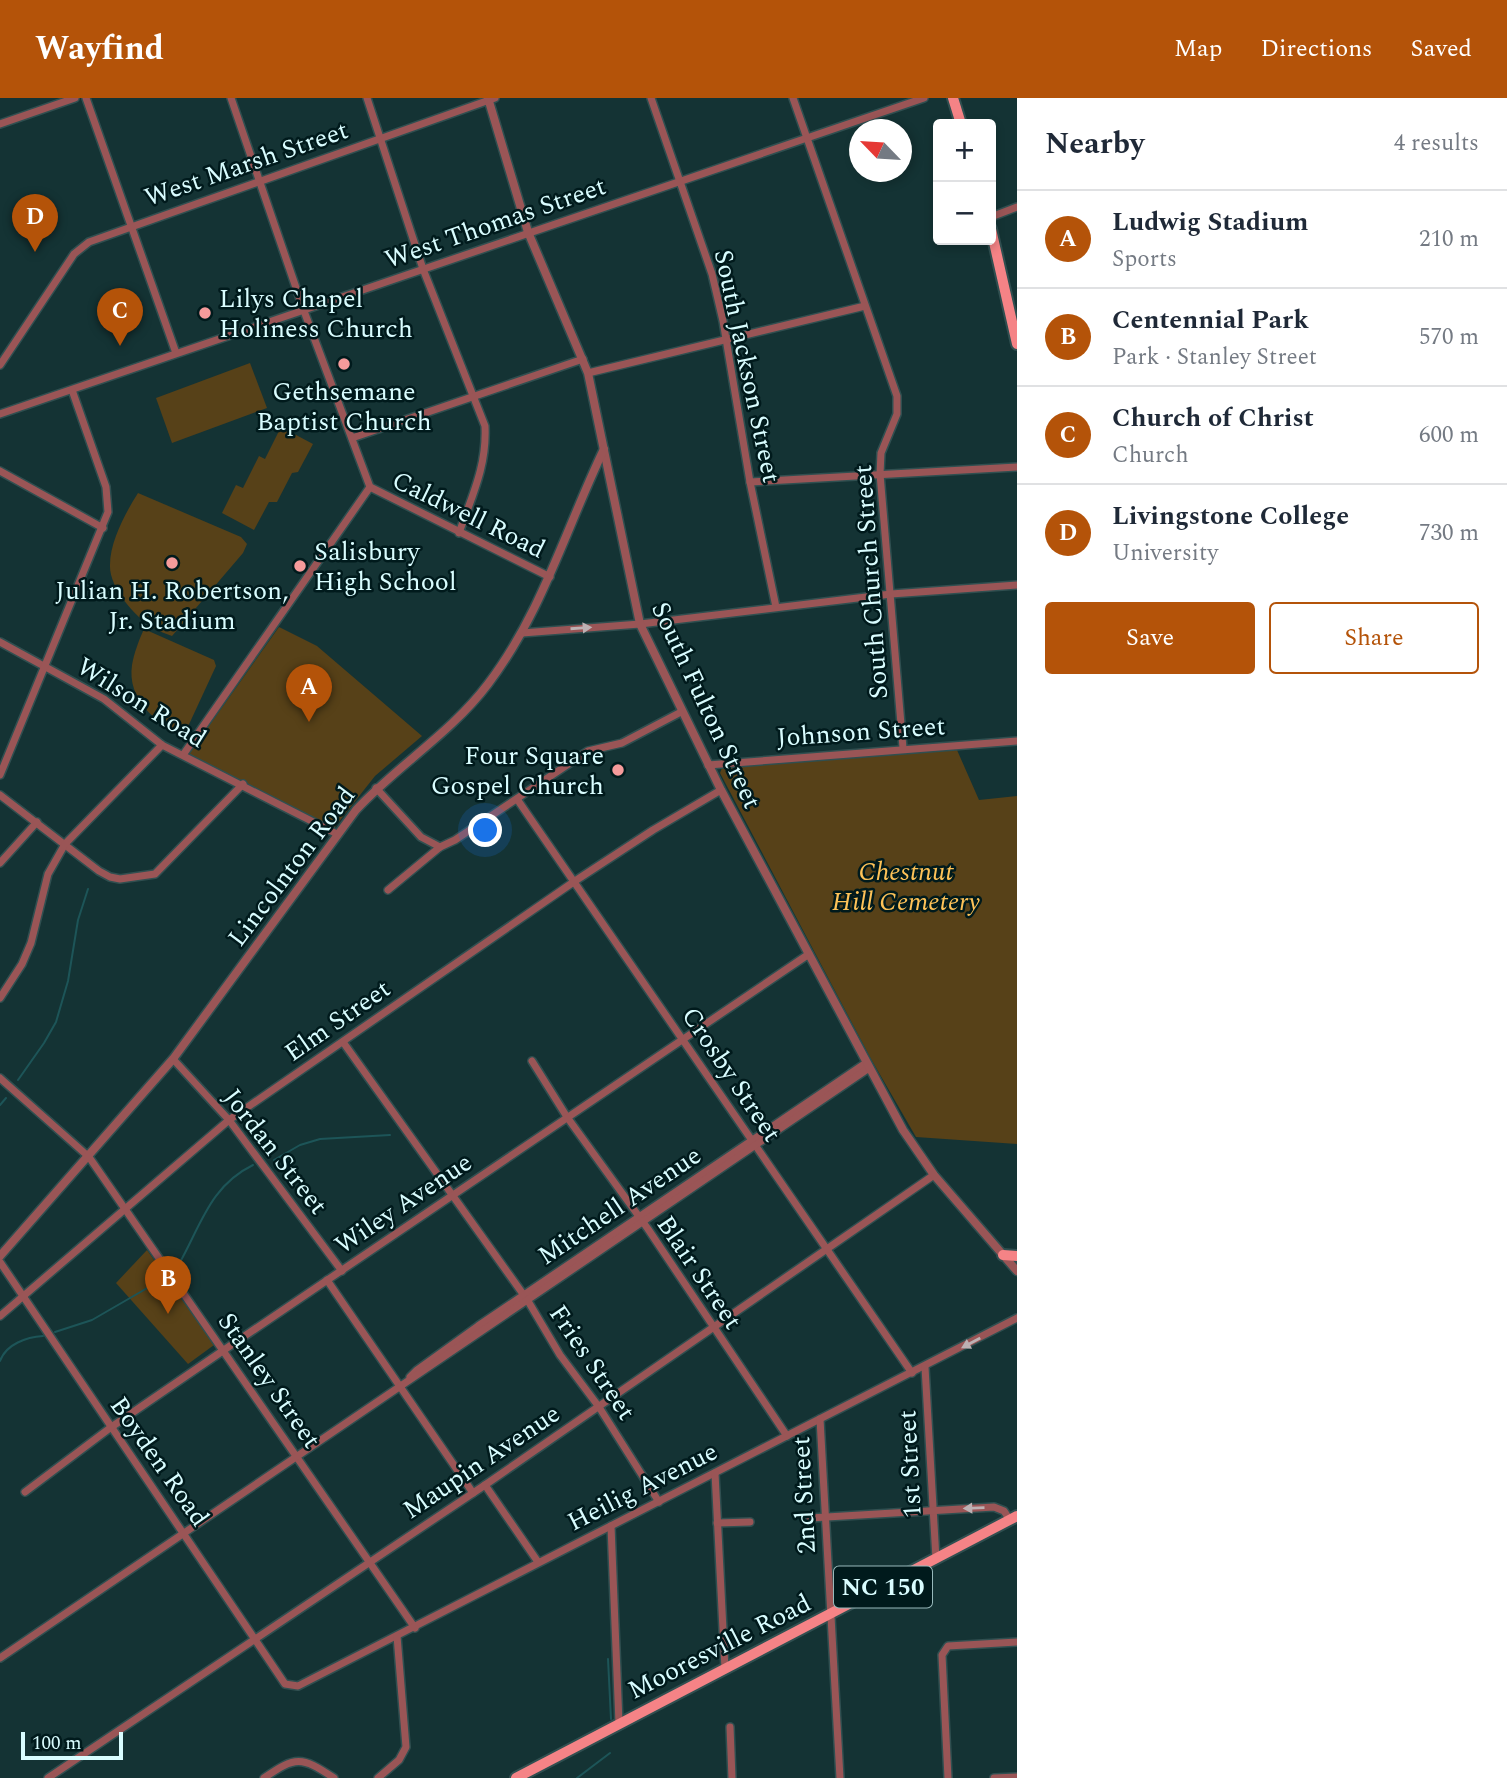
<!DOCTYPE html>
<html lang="en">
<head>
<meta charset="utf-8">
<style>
	body { margin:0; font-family:Spectral,serif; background:#f6f6f7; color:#1f2937 }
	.controls { position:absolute; right:21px; top:21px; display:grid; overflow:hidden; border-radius:7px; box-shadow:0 4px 10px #0003 }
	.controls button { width:63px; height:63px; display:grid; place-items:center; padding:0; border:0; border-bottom:2px solid #e0e1e3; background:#fff; color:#1f2937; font:35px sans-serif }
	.compass { position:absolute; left:849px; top:21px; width:63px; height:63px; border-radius:50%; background:#fff; box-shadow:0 4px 10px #0003; rotate:295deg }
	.scale { position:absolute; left:21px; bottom:18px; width:102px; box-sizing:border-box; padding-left:7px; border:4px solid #d9fdff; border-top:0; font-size:19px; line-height:24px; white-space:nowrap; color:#d9fdff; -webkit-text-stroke:5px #001a1c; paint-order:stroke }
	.you { position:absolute; left:486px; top:733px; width:24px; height:24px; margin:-18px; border:5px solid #fff; border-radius:50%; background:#1a73e8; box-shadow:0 0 0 10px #1a73e833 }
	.badge { display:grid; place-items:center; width:46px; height:46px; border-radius:50%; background:#b45309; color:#fff; font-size:23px; font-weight:700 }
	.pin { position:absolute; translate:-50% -58px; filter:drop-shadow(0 2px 4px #0008) }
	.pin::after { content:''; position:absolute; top:37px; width:24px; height:21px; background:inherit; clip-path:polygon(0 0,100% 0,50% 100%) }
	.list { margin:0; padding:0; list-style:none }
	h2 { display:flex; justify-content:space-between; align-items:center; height:91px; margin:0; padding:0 28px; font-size:30px }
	h2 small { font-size:23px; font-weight:400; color:#747a83 }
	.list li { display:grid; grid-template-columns:46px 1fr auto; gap:21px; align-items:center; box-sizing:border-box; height:98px; padding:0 28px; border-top:2px solid #e0e1e3 }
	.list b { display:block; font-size:26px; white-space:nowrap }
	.list p { margin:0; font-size:23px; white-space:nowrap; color:#747a83 }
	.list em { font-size:23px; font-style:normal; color:#747a83 }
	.actions { display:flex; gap:14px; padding:21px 28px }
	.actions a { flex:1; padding:16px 0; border:2px solid #b45309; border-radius:7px; text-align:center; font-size:24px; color:#b45309 }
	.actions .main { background:#b45309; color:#fff }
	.map { position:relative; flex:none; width:1017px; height:1680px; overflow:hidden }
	header { display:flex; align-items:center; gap:42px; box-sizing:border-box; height:98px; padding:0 35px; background:#b45309; color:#fff }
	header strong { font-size:33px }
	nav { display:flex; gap:38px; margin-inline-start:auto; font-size:24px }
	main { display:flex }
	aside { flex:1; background:#fff }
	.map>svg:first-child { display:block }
</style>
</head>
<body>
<header>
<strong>Wayfind</strong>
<nav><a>Map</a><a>Directions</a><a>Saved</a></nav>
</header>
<main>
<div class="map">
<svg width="1017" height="1680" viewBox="0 0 1017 1680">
	<rect width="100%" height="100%" fill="#143334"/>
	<g fill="#574118">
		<polygon points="250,265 267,310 172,345 156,300"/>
		<polygon points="281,329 313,346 298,374 292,375 277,404 269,404 254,432 222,415 236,387 243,390 259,358 265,361"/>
		<path d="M 138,395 L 241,439 L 247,446 L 243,455 L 172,538 C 166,536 158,533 152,529 C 134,518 109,489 110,467 C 110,443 126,414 138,395 Z"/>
		<polygon points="279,529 317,548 422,638 375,678 334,730 189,656"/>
		<path d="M 144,531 L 214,562 L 216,568 L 185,635 C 155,627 127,601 132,567 C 134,555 139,542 144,531 Z"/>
		<polygon points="957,652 979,702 1017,698 1017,1046 916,1039 871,961 720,675 722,670"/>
		<polygon points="147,1152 214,1247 188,1266 116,1185"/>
	</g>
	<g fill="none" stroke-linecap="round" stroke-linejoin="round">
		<g stroke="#1d5558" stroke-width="2">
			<polyline points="18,982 44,945 56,924 68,883 78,822 88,791"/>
			<polyline points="0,1007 6,1000"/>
			<polyline points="274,1062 300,1047 320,1041 390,1037"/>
			<path d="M 179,1166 C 201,1127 210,1088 253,1067"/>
			<polyline points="55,1234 92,1222 156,1185"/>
			<path d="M 0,1263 C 6,1246 27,1239 43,1238"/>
			<polyline points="608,1561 611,1621"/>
			<polyline points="577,1680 610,1655"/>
		</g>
		<defs>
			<g id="minor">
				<polyline points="86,0 176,255"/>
				<polyline points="231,0 304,213 370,389 550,479"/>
				<path d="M 367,0 L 423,171 L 485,328 C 487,368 472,398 459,435"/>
				<polyline points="651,0 712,176 723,223 750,384 776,509"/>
				<polyline points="793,0 897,298 897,316 881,355 880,376 903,650"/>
				<polyline points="0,26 75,0"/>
				<polyline points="991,119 1017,109"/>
				<polyline points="0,267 74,156 89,144 495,0"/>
				<polyline points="588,275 865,208"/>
				<polyline points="0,316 924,0"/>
				<polyline points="352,340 583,261"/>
				<polyline points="0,373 103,430"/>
				<polyline points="750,384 1017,369"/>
				<polyline points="522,535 640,526 891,496 1017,487"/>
				<polyline points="0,544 104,601 162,647 337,736"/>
				<polyline points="183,657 370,389"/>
				<polyline points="708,667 1017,643"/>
				<polyline points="0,677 108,414 106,389 72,292"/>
				<polyline points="376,690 421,739 440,749"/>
				<polyline points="0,697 99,773 110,779 120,781 155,776 243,686"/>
				<polyline points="517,701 912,1275"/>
				<polyline points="0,765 37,724"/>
				<polyline points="388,792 440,749 455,742 588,653 622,645 681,614"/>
				<polyline points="0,900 22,866 31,845 48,776 65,746 162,647"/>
				<polyline points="343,944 528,1203 560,1257 599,1309 659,1404"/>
				<polyline points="173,961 229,1022 342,1173"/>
				<polyline points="532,963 567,1019 648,1131 787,1338"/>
				<polyline points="0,980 89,1059 415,1530"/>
				<polyline points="0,1164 285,1586 298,1588 1017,1220"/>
				<polyline points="327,1182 473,1395"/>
				<polyline points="0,1218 229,1022 575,783 653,732 721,692"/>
				<polyline points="925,1269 936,1461"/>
				<polyline points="410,1279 417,1272 478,1228 866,965"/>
				<polyline points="820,1321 840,1680"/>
				<polyline points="715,1375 725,1571"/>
				<polyline points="485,1387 538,1464"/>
				<polyline points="25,1394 110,1330 224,1252 809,856"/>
				<polyline points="810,1420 994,1409 1004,1413 1010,1422"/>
				<polyline points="717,1425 750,1424"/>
				<polyline points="611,1428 619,1625"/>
				<polyline points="0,1560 869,970"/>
				<polyline points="730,1629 732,1680"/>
				<polyline points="48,1680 485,1387 934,1077"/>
				<path d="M 264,1680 C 296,1658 301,1658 334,1680"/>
				<polyline points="378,1680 399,1662 406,1649 397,1538"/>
				<polyline points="948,1680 942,1557 948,1548 1017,1544"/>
				<polyline points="994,1680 1017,1679"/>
			</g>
			<g id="tertiary">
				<polyline points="488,0 528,134 588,275 640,526 721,692 903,1032 934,1077 1017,1173"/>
				<path d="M 0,1158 L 173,961 L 356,712 C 398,667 451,635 488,586 C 542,515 566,430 604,351"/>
			</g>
			<g id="primary">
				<polyline points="953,0 961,26"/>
				<polyline points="991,131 1017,246"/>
				<polyline points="1003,1157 1017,1158"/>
				<polyline points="516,1680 1017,1418"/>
			</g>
		</defs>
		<use href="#minor" stroke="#304f50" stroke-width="10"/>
		<use href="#tertiary" stroke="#304f50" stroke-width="11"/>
		<use href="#primary" stroke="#304f50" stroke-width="14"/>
		<use href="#minor" stroke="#9a5556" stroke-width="7"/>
		<use href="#tertiary" stroke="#9a5556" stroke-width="8"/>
		<use href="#primary" stroke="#f58386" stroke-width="10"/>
	</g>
	<defs><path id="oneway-solid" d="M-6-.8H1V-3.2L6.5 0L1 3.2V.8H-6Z" transform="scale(1.75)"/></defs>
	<g fill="#bdb1b3">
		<use href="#oneway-solid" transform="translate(581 530) rotate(-4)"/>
		<use href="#oneway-solid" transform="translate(971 1245) rotate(152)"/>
		<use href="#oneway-solid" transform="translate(974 1410) rotate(178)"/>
	</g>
	<g fill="#f59b9b" stroke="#001a1c" stroke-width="2.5">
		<circle cx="205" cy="215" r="7"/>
		<circle cx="344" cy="266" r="7"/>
		<circle cx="172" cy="465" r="7"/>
		<circle cx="300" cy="468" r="7"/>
		<circle cx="618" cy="672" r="7"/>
	</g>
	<g text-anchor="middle" stroke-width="5" stroke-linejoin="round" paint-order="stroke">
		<rect fill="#001a1c" stroke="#98b9bb" stroke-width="2" x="834" y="1468.5" width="98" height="41" rx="5"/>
		<g font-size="24" font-weight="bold" fill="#d9fdff">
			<text x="883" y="1497">NC 150</text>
		</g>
		<g font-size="26" fill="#d9fdff" stroke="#001a1c">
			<text transform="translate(246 65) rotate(-19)" y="9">West Marsh Street</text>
			<text transform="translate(495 124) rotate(-19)" y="9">West Thomas Street</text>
			<text transform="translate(748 268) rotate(78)" y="9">South Jackson Street</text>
			<text transform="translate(469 416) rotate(26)" y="9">Caldwell Road</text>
			<text transform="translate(870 484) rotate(-94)" y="9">South Church Street</text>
			<text transform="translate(142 604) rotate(32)" y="9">Wilson Road</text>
			<text transform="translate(707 607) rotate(65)" y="9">South Fulton Street</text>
			<text transform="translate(861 633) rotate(-4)" y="9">Johnson Street</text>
			<text transform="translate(291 768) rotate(-53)" y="9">Lincolnton Road</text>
			<text transform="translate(337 922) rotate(-35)" y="9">Elm Street</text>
			<text transform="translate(732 976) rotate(56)" y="9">Crosby Street</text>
			<text transform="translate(276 1053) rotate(52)" y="9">Jordan Street</text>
			<text transform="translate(403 1105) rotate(-34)" y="9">Wiley Avenue</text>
			<text transform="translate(619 1107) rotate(-34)" y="9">Mitchell Avenue</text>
			<text transform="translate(700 1174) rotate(56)" y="9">Blair Street</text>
			<text transform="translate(593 1264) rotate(56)" y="9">Fries Street</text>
			<text transform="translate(270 1282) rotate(55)" y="9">Stanley Street</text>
			<text transform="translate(160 1363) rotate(55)" y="9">Boyden Road</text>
			<text transform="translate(481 1363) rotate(-34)" y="9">Maupin Avenue</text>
			<text transform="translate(909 1366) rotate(-93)" y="9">1st Street</text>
			<text transform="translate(642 1388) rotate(-27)" y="9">Heilig Avenue</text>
			<text transform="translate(803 1397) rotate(-93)" y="9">2nd Street</text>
			<text transform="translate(719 1548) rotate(-27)" y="9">Mooresville Road</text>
		</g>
		<g font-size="26" fill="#d9fdff" stroke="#001a1c" text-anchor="start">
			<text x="219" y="209">Lilys Chapel<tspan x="219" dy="30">Holiness Church</tspan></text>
			<text x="344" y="302" text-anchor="middle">Gethsemane<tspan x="344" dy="30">Baptist Church</tspan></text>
			<text x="314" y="462">Salisbury<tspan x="314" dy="30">High School</tspan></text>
			<text x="172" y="501" text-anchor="middle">Julian H. Robertson,<tspan x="172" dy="30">Jr. Stadium</tspan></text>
			<text x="604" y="666" text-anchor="end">Four Square<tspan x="604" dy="30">Gospel Church</tspan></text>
		</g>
		<g font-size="26" font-style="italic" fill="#fec358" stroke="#001a1c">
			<text x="906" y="782">Chestnut<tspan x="906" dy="30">Hill Cemetery</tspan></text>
		</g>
	</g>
</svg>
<div class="controls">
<button>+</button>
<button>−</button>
</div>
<svg class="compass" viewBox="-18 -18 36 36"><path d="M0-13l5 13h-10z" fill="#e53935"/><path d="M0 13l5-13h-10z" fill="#747a83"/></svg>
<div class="scale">100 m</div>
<div class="you"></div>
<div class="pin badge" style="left:309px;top:624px">A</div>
<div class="pin badge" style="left:168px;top:1216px">B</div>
<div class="pin badge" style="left:120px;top:248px">C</div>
<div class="pin badge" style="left:35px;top:154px">D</div>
</div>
<aside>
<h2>Nearby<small>4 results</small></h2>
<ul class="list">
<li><span class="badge">A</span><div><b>Ludwig Stadium</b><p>Sports</p></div><em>210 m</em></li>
<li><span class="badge">B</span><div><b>Centennial Park</b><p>Park · Stanley Street</p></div><em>570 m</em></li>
<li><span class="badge">C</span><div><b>Church of Christ</b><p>Church</p></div><em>600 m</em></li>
<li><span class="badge">D</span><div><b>Livingstone College</b><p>University</p></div><em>730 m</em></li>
</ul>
<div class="actions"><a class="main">Save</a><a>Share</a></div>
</aside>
</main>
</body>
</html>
